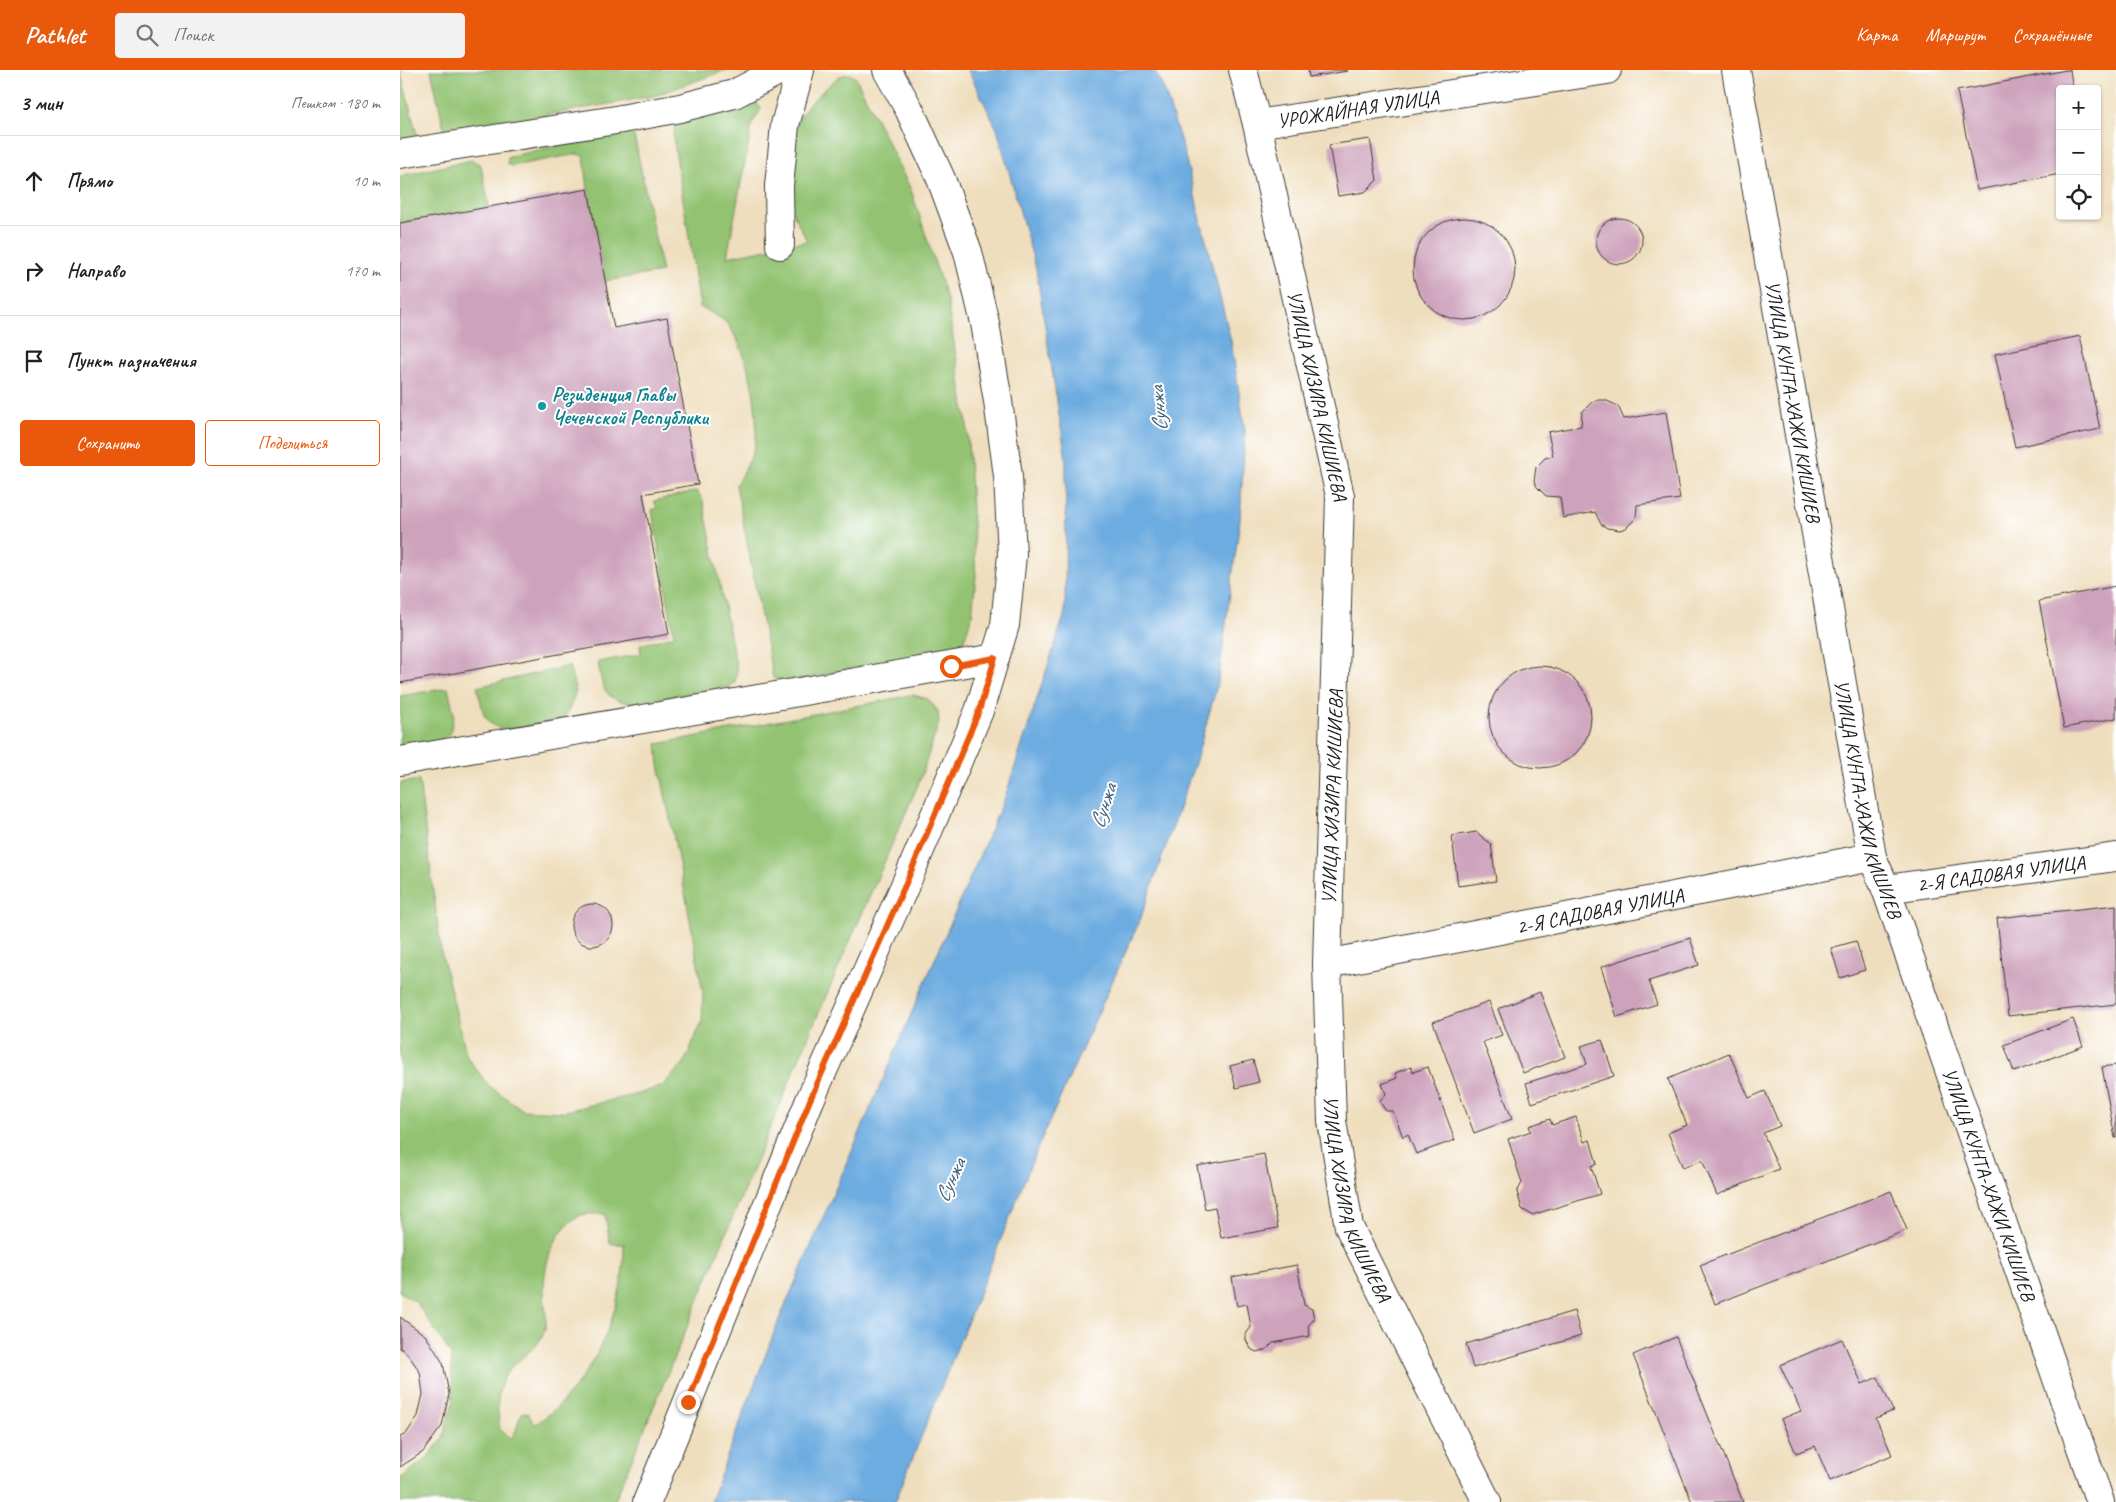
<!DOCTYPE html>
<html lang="ru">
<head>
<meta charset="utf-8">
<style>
	body { margin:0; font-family:Caveat,sans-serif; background:#f2f2f2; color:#202124 }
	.controls { position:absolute; right:15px; top:15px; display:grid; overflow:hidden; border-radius:5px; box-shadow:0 1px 4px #0004 }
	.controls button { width:45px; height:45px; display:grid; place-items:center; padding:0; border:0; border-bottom:1px solid #e0e0e0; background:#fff; color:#202124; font:25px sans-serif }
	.stop { position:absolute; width:15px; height:15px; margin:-11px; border:4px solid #ea580c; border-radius:50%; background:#fff }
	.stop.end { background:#ea580c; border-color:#fff; box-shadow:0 1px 5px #0008 }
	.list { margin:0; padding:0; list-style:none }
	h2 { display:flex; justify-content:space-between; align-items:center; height:65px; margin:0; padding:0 20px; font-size:21px }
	h2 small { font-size:16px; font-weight:400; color:#757577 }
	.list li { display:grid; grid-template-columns:32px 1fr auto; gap:15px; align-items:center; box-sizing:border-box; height:90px; padding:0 20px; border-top:1px solid #e0e0e0 }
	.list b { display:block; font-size:19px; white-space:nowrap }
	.list em { font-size:16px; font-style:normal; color:#757577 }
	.actions { display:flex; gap:10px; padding:15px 20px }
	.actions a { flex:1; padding:11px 0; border:1px solid #ea580c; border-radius:5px; text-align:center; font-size:18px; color:#ea580c }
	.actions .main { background:#ea580c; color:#fff }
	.icon { flex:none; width:28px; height:28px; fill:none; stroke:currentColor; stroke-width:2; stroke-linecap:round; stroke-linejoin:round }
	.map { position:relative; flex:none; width:1716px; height:1432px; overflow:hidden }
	header { display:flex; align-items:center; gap:30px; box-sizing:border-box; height:70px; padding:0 25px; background:#ea580c; color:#fff }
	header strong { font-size:24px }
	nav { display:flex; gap:28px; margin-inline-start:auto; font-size:18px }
	.search { width:350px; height:45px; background:#f2f2f2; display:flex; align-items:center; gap:12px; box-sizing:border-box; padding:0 18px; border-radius:5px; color:#757577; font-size:19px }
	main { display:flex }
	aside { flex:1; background:#fff }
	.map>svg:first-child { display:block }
</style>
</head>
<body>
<header>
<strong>Pathlet</strong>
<div class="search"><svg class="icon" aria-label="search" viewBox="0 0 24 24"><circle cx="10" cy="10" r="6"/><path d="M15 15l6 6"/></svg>Поиск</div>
<nav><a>Карта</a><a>Маршрут</a><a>Сохранённые</a></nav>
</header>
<main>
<aside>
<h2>3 мин<small>Пешком · 180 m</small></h2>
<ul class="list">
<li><svg class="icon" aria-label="ahead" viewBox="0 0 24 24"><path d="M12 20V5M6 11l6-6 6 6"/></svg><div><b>Прямо</b></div><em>10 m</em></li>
<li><svg class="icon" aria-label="right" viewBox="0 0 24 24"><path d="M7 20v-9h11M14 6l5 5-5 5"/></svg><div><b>Направо</b></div><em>170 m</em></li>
<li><svg class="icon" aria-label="arrive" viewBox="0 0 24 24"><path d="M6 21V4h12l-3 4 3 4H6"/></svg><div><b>Пункт назначения</b></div></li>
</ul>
<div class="actions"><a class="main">Сохранить</a><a>Поделиться</a></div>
</aside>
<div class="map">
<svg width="1716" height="1432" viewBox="0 0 1716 1432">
	<rect width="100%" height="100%" fill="#fff"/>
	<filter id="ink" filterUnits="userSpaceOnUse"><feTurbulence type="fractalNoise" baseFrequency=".02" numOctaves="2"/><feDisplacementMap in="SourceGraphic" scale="10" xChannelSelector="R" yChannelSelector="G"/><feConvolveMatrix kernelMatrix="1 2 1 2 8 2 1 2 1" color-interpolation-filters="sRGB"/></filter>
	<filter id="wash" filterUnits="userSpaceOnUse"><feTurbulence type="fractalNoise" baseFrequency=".0096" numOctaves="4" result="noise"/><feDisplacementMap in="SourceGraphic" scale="20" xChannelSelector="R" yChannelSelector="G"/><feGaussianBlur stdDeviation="1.12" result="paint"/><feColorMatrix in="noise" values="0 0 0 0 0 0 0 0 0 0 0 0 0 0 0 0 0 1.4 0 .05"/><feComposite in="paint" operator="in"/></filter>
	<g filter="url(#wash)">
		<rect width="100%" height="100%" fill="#efdebd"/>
		<g fill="#93c372" stroke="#587047" fill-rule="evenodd">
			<polygon points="0,0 18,69 0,73"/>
			<polygon points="31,0 326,0 254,26 45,63"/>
			<path d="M 450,4 L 456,8 L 511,120 L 547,230 L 567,354 L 576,507 L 572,545 L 564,571 L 554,577 L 385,613 L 373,608 L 336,415 C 343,402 352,389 355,374 C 360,340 349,284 329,256 C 323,248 309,242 300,237 L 273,66 L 275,55 C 297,38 329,36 356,32 L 361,39 L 352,54 L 327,187 L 407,171 L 388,133 L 394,56 L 409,34 L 439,6 Z"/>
			<polygon points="223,60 234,65 262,202 205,211 188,119 184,86 177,84 112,96 107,94 108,87"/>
			<polygon points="72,90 81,95 89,137 0,153 0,106"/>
			<path d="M 297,421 L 303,431 L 337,600 L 335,612 L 329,617 L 232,633 C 203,630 202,617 198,592 L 241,584 L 240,575 L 274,566 L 252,440 L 257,438 L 254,431 Z"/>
			<polygon points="169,596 176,621 168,642 160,650 106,661 97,657 91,654 84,645 77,617"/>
			<polygon points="48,618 54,644 50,663 40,671 0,678 0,626"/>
			<path d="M 513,625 L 528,629 L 538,641 L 539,652 L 520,710 L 401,984 L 214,1432 L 0,1432 L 0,1409 L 27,1388 L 43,1368 L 53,1332 L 51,1284 L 16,1232 L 0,1222 L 0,713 L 19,710 L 41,881 L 67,987 L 88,1015 L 123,1040 L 162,1042 L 238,1024 L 262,1016 L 284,993 L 302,951 L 303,923 L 287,833 L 259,695 L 257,674 ZM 205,1144 L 210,1174 L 224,1174 C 226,1239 190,1318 136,1354 L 133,1352 L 128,1343 L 123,1342 C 116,1350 119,1361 111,1368 L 100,1360 C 96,1333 95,1310 118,1291 C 126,1284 136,1277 142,1267 C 150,1252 144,1238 144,1222 C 143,1196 154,1159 179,1146 C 186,1143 198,1144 205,1144 Z"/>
		</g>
		<polygon fill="#6dace0" stroke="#44647e" points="568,0 754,0 764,19 784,82 831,271 845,361 840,450 818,612 796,690 740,850 638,1077 495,1432 310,1432 378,1252 605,727 665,543 666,389 636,199 597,59"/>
		<g id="blocks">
			<g fill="#cda2bb">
				<polygon points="908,0 947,0 948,1 909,7"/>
				<polygon points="1666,0 1670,0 1673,19 1660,19 1660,104 1577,120 1557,21"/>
				<polygon points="970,69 977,110 965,122 938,126 929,75"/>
				<polygon points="188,119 214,258 267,248 298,414 243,424 269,564 0,613 0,153"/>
				<circle cx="1064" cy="199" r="51"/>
				<circle cx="1219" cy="171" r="23"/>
				<polygon points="1680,266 1700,359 1615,377 1595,284"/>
				<polygon points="1198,330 1205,330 1218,336 1224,349 1266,342 1280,429 1237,435 1236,448 1226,458 1220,460 1207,458 1201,454 1195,442 1163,448 1160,427 1146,426 1137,417 1134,411 1136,397 1145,388 1153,386 1148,362 1181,356 1182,342 1192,332"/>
				<polygon points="1716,516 1716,648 1664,658 1639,531"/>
				<circle cx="1140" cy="647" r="51"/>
				<polygon points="1076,762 1091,774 1096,811 1058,816 1052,766"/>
				<circle cx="192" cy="855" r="21"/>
				<polygon points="1716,835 1716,934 1608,946 1597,848"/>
				<polygon points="1290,868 1299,895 1249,911 1257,934 1217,947 1201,897"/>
				<polygon points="1456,871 1465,900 1440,908 1431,878"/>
				<polygon points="1140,922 1165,987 1123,1003 1098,939"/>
				<polygon points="1089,932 1102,965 1083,972 1112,1049 1074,1063 1033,952"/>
				<polygon points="1673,949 1683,976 1614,1002 1604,975"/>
				<polygon points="1202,970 1214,1006 1132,1033 1126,1013 1187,994 1181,976"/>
				<polygon points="1329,983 1349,1028 1365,1021 1380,1056 1363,1063 1379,1099 1317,1125 1302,1090 1283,1098 1268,1063 1287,1055 1268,1009"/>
				<polygon points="853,990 859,1012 836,1018 830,996"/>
				<polygon points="1716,995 1716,1068 1715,1068 1702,997"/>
				<polygon points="1011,997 1013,1002 1028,997 1055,1070 1016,1084 1008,1064 1003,1067 993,1041 986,1041 980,1032 981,1029 986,1024 982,1014 997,1008 995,1003"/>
				<polygon points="1176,1047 1184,1072 1190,1070 1197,1094 1191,1096 1200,1124 1132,1145 1122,1139 1117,1122 1122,1113 1108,1069 1131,1061 1129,1056 1150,1049 1152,1055"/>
				<polygon points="864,1084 878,1158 821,1168 815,1137 805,1139 797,1096"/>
				<polygon points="1491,1121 1507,1160 1315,1234 1300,1195"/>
				<polygon points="897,1195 904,1235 912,1239 914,1249 908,1256 910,1266 873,1273 866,1280 856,1282 851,1279 846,1270 846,1264 851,1257 847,1234 837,1236 832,1207"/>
				<polygon points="1174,1241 1181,1266 1073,1298 1066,1274"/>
				<polygon points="0,1247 26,1266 43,1293 49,1324 42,1356 23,1382 0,1397 0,1367 6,1364 18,1346 23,1324 20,1302 7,1283 0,1278"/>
				<polygon points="1276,1267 1343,1432 1292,1432 1233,1285"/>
				<polygon points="1442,1269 1462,1314 1478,1307 1493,1341 1476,1348 1492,1385 1430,1411 1415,1376 1396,1383 1381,1349 1401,1341 1380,1295"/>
			</g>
		</g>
	</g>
	<g filter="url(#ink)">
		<use href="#blocks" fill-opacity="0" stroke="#3c3934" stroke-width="1"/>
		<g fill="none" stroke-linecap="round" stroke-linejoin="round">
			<defs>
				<g id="minor">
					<path id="s1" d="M 843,0 L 857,54 L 940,426 L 927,894 L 932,1051 L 949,1157 L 1087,1432"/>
					<path id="s2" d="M 1336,0 L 1472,787 L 1486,819 L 1700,1432"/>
					<path id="s3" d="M 857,54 L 1207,0"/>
					<polyline points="0,84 216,50 280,38 334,24 380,0"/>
					<polyline points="380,175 379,116 385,55 400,0"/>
					<polyline points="0,691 595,588"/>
					<path id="s4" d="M 1486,819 L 1716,787"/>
					<path id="s5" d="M 927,894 L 1472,787"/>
					<polyline points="247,1432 410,1030 506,813 579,641 605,555 612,485 608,406 598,331 585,253 568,182 541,109 509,39 487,0"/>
				</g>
			</defs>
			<use href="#minor" stroke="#3c3934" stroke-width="30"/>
			<use href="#minor" stroke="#fff" stroke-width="28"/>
		</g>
	</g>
	<g fill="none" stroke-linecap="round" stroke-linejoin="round" filter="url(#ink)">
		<polyline stroke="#ea580c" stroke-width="6" points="288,1332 410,1030 506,813 579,641 595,588 551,596"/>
	</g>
	<circle fill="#0f9aa8" stroke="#fff" stroke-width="2" cx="142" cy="336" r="5"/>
	<g text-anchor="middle" stroke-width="4" stroke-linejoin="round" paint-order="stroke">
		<g font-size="20" fill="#1c1c1c" stroke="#fff">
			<text dy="7" stroke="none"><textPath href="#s3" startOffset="102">УРОЖАЙНАЯ УЛИЦА</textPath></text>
			<text dy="7" stroke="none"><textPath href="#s1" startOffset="334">УЛИЦА ХИЗИРА КИШИЕВА</textPath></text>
			<text dy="7" stroke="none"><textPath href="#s2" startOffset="336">УЛИЦА КУНТА-ХАЖИ КИШИЕВ</textPath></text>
			<text transform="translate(932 727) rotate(-88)" y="7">УЛИЦА ХИЗИРА КИШИЕВА</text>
			<text dy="7" stroke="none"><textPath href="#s2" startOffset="741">УЛИЦА КУНТА-ХАЖИ КИШИЕВ</textPath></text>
			<text dy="7" stroke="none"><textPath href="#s4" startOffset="116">2-Я САДОВАЯ УЛИЦА</textPath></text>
			<text dy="7" stroke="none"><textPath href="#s5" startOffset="278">2-Я САДОВАЯ УЛИЦА</textPath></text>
			<text dy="7" stroke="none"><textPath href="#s2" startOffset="1146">УЛИЦА КУНТА-ХАЖИ КИШИЕВ</textPath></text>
			<text dy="7" stroke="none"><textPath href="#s1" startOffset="1144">УЛИЦА ХИЗИРА КИШИЕВА</textPath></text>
		</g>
		<g font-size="20" font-weight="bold" fill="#0d838f" stroke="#fff" text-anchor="start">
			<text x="152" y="331">Резиденция Главы<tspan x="152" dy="23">Чеченской Республики</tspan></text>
		</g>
		<g font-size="21" font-style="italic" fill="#405d74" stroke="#fff">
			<text transform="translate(758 339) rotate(-95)" y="7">Сунжа</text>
			<text transform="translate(703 736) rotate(-72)" y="7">Сунжа</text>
			<text transform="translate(550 1110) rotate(-65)" y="7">Сунжа</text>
		</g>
	</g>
</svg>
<div class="controls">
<button>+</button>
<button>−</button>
<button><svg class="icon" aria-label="locate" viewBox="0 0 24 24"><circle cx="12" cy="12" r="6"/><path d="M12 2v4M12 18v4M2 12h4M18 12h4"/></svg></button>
</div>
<div class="stop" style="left:551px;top:596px"></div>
<div class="stop end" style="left:288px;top:1332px"></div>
</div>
</main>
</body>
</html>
